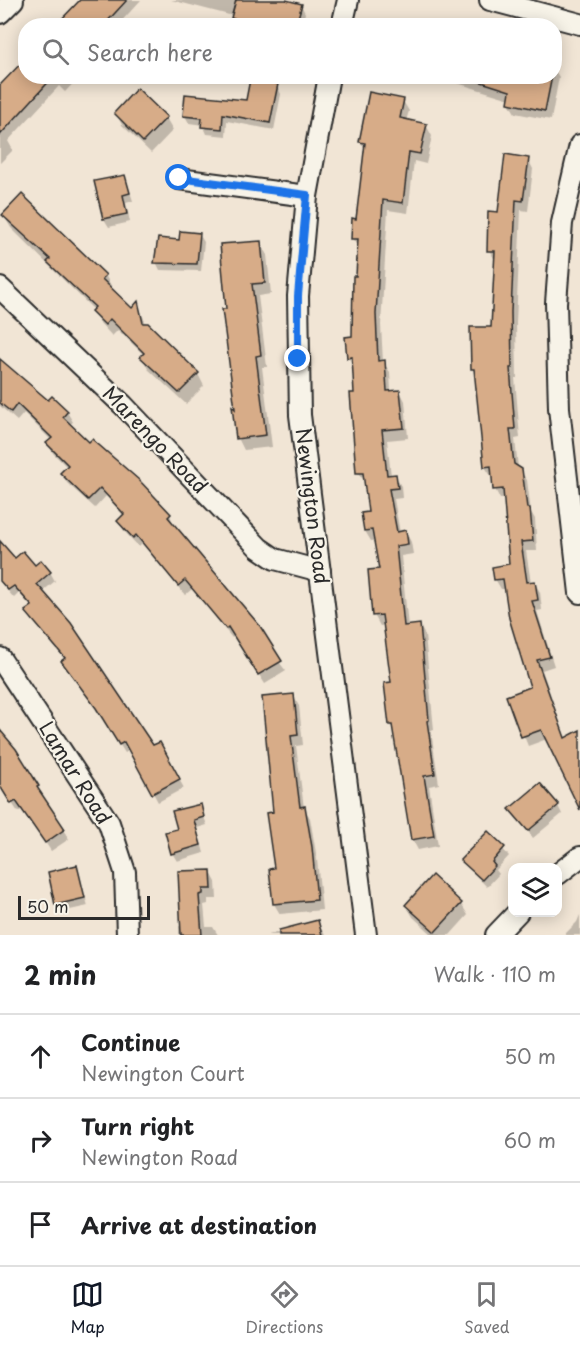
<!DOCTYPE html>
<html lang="en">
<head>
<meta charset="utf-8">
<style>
	body { margin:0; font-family:"Playpen Sans",sans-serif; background:#f2f2f2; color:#202124 }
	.controls { position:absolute; right:18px; bottom:18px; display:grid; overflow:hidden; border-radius:12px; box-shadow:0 3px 15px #0003 }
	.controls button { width:54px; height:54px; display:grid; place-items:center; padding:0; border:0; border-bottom:2px solid #e0e0e0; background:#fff; color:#202124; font:30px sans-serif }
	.scale { position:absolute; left:18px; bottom:15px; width:132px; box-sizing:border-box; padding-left:6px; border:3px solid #2b2b2b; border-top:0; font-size:16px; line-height:21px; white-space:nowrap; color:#2b2b2b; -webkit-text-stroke:4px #f7f3e8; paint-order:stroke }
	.stop { position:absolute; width:18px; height:18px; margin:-14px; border:4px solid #1a73e8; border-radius:50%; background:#fff }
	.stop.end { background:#1a73e8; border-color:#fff; box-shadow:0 2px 6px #0008 }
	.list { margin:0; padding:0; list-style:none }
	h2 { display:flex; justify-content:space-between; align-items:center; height:78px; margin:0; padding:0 24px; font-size:26px }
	h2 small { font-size:20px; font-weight:400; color:#757577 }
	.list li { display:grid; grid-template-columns:39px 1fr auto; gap:18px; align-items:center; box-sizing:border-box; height:84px; padding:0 24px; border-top:2px solid #e0e0e0 }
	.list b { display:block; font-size:22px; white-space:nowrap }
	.list p { margin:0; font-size:20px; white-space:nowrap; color:#757577 }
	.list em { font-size:20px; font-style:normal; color:#757577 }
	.icon { flex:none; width:33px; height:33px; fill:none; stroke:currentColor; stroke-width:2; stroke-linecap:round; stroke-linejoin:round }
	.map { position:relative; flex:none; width:580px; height:935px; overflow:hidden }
	.search { position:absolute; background:#fff; box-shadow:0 3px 15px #0003; left:18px; right:18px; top:18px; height:66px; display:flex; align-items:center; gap:15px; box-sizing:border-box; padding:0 21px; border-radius:24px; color:#757577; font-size:22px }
	.sheet { height:330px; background:#fff }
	nav { display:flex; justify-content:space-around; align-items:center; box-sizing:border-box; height:84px; border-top:2px solid #e0e0e0; background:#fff; font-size:16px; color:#757577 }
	nav a { display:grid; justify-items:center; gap:3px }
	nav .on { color:#111827 }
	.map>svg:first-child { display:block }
</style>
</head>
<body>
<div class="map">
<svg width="580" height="935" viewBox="0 0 580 935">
	<rect width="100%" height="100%" fill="#f1e5d5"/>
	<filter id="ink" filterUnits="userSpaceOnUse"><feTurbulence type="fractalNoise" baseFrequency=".0167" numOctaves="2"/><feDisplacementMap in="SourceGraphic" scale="12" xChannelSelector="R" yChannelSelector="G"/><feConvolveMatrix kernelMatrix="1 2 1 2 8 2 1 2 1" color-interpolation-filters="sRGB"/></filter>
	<g filter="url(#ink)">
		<g fill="#0003">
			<polygon points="93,0 141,0 117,26 61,26"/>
			<polygon points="171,0 281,0 301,5 305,13 302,26 237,26 233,16"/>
			<polygon points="554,69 559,77 551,120 515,113 509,103 510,99 457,83 453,76 554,76"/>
			<polygon points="26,76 80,76 65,92 59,86 8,141 13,150 0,163 0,86"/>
			<polygon points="277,86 281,94 274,130 227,121 226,136 207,134 203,125 189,123 185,116 247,102"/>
			<polygon points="138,90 166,118 173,130 151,153 122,125 116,113"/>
			<polygon points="403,101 409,111 406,121 426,125 432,136 426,164 414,161 408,213 388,210 381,325 383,362 390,372 391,392 400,391 405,401 408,438 387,440 391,476 395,476 401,486 402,498 394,499 400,533 406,532 411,542 413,554 401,556 408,627 419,625 425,635 434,730 431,731 439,784 429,786 438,846 418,850 412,839 395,732 390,724 392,683 385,625 380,626 374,615 381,570 375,540 371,541 365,531 363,514 369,513 366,483 358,473 354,367 348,357 354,338 359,249 352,238 366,151 360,141"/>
			<polygon points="528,159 533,169 528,211 521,210 516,323 517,378 515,378 520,438 515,439 518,468 527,480 531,512 535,519 537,551 526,551 531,583 534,582 540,592 542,610 537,611 554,666 542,670 566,739 580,738 580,801 547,739 528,746 508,696 532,688 506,589 501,589 495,579 511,565 506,499 500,499 495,489 493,476 491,476 485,467 476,374 473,369 492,328 495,260 489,250 499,213"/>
			<polygon points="125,176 133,201 126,203 130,222 109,227 104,219 96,182"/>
			<polygon points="4,216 105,275 112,287 110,289 132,310 138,304 146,324 198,374 204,386 186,404 148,369 142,357 144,355 118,330 112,336 100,323 93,311 94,310 11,228"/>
			<polygon points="199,234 204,242 201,271 160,270 156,262 181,242"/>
			<polygon points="260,243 267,255 271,294 258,296 267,367 262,367 272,447 244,450 238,438 227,310"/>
			<polygon points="0,361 49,402 52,398 67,412 73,422 69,425 170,515 174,526 286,671 265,684 234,636 232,638 192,589 185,595 142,544 139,547 124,531 119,521 124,516 106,496 95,508 67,483 62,473 67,467 53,453 48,444 51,440 24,413 17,421 0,406"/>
			<polygon points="0,543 15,560 50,572 55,581 42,592 153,747 159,744 184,788 158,802 130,750 125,753 66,659 32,620 27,612 32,608 19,593 14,598 0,582"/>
			<polygon points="293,696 299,706 303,745 296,746 304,808 310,818 317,859 322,910 280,914 274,904 275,813"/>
			<polygon points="0,732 14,750 69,839 51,851 23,809 18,812 0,785"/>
			<polygon points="200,806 207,825 197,828 204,853 177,861 172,853 179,830"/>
			<polygon points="558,806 562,814 533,838 511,809"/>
			<polygon points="488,833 509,856 496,870 499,874 487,887 461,860"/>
			<polygon points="76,866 88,906 61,912 56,905"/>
			<polygon points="210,871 216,882 217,899 208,899 208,904 204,905 206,927 213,927 218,935 179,935 179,926 182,926"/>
			<polygon points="461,904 468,915 450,935 433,935 413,917 406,905"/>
			<polygon points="580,915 580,935 564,935 577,922"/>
			<polygon points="317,922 325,935 268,935"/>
		</g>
		<g fill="#d7ac88" stroke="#2b2b2b" stroke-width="1.5">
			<polygon points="80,0 127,0 103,26 55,26"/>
			<polygon points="236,0 286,0 302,4 296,25 287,22 286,26 256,26 231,18"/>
			<polygon points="26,58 26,76 54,76 0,135 0,85"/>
			<polygon points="476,76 552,76 545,111 508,103 510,91 475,80"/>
			<polygon points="250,79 278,84 270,123 223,114 222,129 201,127 202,118 183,116 185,94 246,100"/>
			<polygon points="137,88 167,117 143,142 114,113"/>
			<polygon points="369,92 404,99 400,118 427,124 420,154 409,152 403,203 383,200 376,314 378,361 385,360 387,391 400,390 404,428 382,430 387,475 396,474 398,488 389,489 397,532 406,530 408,544 396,546 404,626 420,624 429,720 427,721 435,774 424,776 434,836 411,840 392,725 389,725 384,683 391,682 382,615 372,616 368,570 379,569 372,530 364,531 361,513 368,512 363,473 356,473 350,393 354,393 352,357 347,358 345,337 352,336 353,276 356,276 358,239 351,239 352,218 356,219 365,143 359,142"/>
			<polygon points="505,154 529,158 523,201 516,200 511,312 512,368 510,368 515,429 510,429 514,464 522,469 527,508 530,508 533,541 521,542 527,582 535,581 538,600 532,601 550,657 537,660 565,738 580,730 580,810 541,730 521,737 506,696 530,687 509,618 503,579 494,580 492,567 509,564 503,489 493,490 491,466 484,467 474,369 471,369 470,327 491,327 495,251 487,251 488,211 498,212"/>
			<polygon points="125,175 130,193 123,195 127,214 103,219 94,181"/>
			<polygon points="22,194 106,275 102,279 132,308 138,301 143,323 148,323 199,373 179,393 140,357 144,353 110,319 105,325 91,311 95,307 47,262 50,259 2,215"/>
			<polygon points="180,231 200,233 197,264 154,263 158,238 179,240"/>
			<polygon points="261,241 265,283 252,284 261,355 256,356 266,435 236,439 232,406 235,409 222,309 226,309 220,244"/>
			<polygon points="0,359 48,400 52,396 68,411 63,417 89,442 92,439 139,480 171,514 168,517 260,626 282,661 258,675 228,627 226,629 185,580 178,586 136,535 133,538 117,521 124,514 100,488 88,500 60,473 68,465 46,443 52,438 17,404 11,412 0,403"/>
			<polygon points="0,541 15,558 23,551 35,565 41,560 51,572 37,584 71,623 153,745 160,742 180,779 152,794 124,742 119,745 96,708 61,661 65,658 25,611 32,606 14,586 8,590 0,581"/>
			<polygon points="294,694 298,735 291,736 300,807 305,806 312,847 317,900 273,904 269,869 274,868 266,813 273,812 262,697"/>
			<polygon points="0,730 16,749 39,786 37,787 65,829 45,843 16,801 11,804 0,786"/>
			<polygon points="540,783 559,805 528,831 509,809"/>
			<polygon points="201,804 204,817 194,820 201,845 171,854 165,832 177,829 172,811"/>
			<polygon points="488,831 505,847 492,862 495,866 482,880 460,860"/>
			<polygon points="77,865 85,898 55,905 48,872"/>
			<polygon points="211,870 212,889 203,889 203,894 199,895 202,935 181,935 178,871"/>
			<polygon points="432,875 462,903 435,932 405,905"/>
			<polygon points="318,920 322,935 279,935 279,930"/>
		</g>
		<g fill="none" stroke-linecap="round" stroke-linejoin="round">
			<defs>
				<g id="minor">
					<polyline points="490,0 580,24"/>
					<polyline points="0,13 13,0"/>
					<polyline points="342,26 348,0"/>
					<polyline points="329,76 307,196 298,296 300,415 366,935"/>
					<polyline points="580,145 562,223 556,303 559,408 580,593"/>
					<polyline points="179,179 307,196"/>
					<polyline points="0,288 123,405 259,548 275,559 320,571"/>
					<polyline points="0,658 109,823 125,872 127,935"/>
					<polyline points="558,874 580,857"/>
					<polyline points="496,935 518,912"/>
				</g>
			</defs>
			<use href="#minor" stroke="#2b2b2b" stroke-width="24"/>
			<use href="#minor" stroke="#f7f3e8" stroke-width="20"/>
		</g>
	</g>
	<g fill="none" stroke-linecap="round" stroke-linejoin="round" filter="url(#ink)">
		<polyline stroke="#1a73e8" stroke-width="8" points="179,178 307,195 298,296 298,359"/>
	</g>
	<g text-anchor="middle" stroke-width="4.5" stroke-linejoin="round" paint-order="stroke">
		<g font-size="20" fill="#2b2b2b" stroke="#f7f3e8">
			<text transform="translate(155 440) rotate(46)" y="7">Marengo Road</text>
			<text transform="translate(312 506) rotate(83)" y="7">Newington Road</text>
			<text transform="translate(75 773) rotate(58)" y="7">Lamar Road</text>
		</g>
	</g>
</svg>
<div class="controls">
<button><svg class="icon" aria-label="layers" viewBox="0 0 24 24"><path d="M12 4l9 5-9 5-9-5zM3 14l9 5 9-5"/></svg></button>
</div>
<div class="scale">50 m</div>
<div class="stop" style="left:179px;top:178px"></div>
<div class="stop end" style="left:298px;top:359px"></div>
<div class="search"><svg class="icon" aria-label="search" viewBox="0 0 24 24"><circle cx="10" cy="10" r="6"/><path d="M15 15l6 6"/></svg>Search here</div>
</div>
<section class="sheet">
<h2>2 min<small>Walk · 110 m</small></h2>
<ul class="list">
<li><svg class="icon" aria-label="ahead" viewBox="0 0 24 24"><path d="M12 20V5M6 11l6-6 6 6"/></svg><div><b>Continue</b><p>Newington Court</p></div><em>50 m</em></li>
<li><svg class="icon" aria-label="right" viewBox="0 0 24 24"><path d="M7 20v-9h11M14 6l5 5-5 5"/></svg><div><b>Turn right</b><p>Newington Road</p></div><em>60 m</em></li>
<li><svg class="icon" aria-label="arrive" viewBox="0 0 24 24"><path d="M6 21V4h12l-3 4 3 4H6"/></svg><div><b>Arrive at destination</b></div></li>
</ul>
</section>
<nav>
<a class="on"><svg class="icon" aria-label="map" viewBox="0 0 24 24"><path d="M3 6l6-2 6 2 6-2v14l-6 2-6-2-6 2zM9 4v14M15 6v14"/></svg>Map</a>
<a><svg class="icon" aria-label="directions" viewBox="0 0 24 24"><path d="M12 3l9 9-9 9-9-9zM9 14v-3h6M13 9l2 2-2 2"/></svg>Directions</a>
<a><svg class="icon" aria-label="saved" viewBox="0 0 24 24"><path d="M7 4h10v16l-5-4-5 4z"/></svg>Saved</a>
</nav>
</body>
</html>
